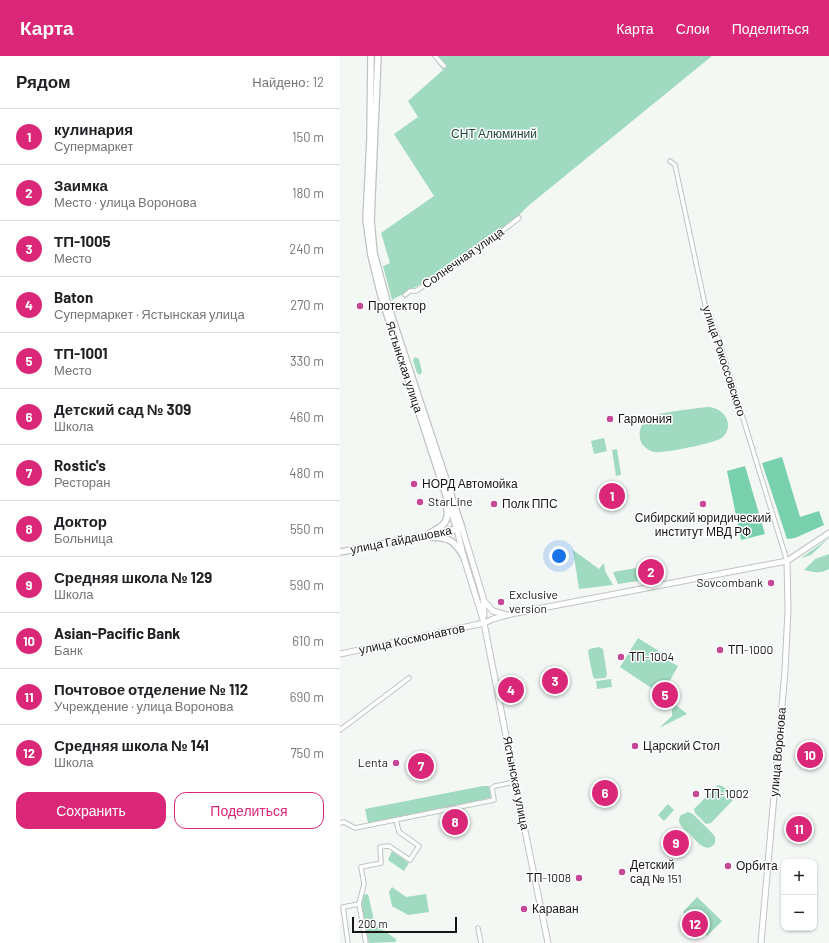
<!DOCTYPE html>
<html lang="ru">
<head>
<meta charset="utf-8">
<style>
	body { margin:0; font-family:Barlow,sans-serif; background:#f6f6f6; color:#202124 }
	.controls { position:absolute; right:12px; bottom:12px; display:grid; overflow:hidden; border-radius:8px; box-shadow:0 1px 3px #0004 }
	.controls button { width:36px; height:36px; display:grid; place-items:center; padding:0; border:0; border-bottom:1px solid #e0e0e0; background:#fff; color:#202124; font:20px sans-serif }
	.scale { position:absolute; left:12px; bottom:10px; width:105px; box-sizing:border-box; padding-left:4px; border:2px solid #151615; border-top:0; font-size:11px; line-height:14px; white-space:nowrap; color:#151615; -webkit-text-stroke:3px #fff; paint-order:stroke }
	.you { position:absolute; left:219px; top:500px; width:14px; height:14px; margin:-10px; border:3px solid #fff; border-radius:50%; background:#1a73e8; box-shadow:0 0 0 6px #1a73e833 }
	.badge { display:grid; place-items:center; width:26px; height:26px; border-radius:50%; background:#db2777; color:#fff; font-size:13px; font-weight:700 }
	.pin { position:absolute; translate:-50% -50%; border:2px solid #fff; box-shadow:0 1px 4px #0006 }
	.list { margin:0; padding:0; list-style:none }
	h2 { display:flex; justify-content:space-between; align-items:center; height:52px; margin:0; padding:0 16px; font-size:17px }
	h2 small { font-size:13px; font-weight:400; color:#757577 }
	.list li { display:grid; grid-template-columns:26px 1fr auto; gap:12px; align-items:center; box-sizing:border-box; height:56px; padding:0 16px; border-top:1px solid #e0e0e0 }
	.list b { display:block; font-size:15px; white-space:nowrap }
	.list p { margin:0; font-size:13px; white-space:nowrap; color:#757577 }
	.list em { font-size:13px; font-style:normal; color:#757577 }
	.actions { display:flex; gap:8px; padding:12px 16px }
	.actions a { flex:1; padding:9px 0; border:1px solid #db2777; border-radius:12px; text-align:center; font-size:14px; color:#db2777 }
	.actions .main { background:#db2777; color:#fff }
	.map { position:relative; flex:none; width:489px; height:887px; overflow:hidden }
	header { display:flex; align-items:center; gap:24px; box-sizing:border-box; height:56px; padding:0 20px; background:#db2777; color:#fff }
	header strong { font-size:19px }
	nav { display:flex; gap:22px; margin-inline-start:auto; font-size:14px }
	main { display:flex }
	aside { flex:1; background:#fff }
	.map>svg:first-child { display:block }
</style>
</head>
<body>
<header>
<strong>Карта</strong>
<nav><a>Карта</a><a>Слои</a><a>Поделиться</a></nav>
</header>
<main>
<aside>
<h2>Рядом<small>Найдено: 12</small></h2>
<ul class="list">
<li><span class="badge">1</span><div><b>кулинария</b><p>Супермаркет</p></div><em>150 m</em></li>
<li><span class="badge">2</span><div><b>Заимка</b><p>Место · улица Воронова</p></div><em>180 m</em></li>
<li><span class="badge">3</span><div><b>ТП-1005</b><p>Место</p></div><em>240 m</em></li>
<li><span class="badge">4</span><div><b>Baton</b><p>Супермаркет · Ястынская улица</p></div><em>270 m</em></li>
<li><span class="badge">5</span><div><b>ТП-1001</b><p>Место</p></div><em>330 m</em></li>
<li><span class="badge">6</span><div><b>Детский сад № 309</b><p>Школа</p></div><em>460 m</em></li>
<li><span class="badge">7</span><div><b>Rostic's</b><p>Ресторан</p></div><em>480 m</em></li>
<li><span class="badge">8</span><div><b>Доктор</b><p>Больница</p></div><em>550 m</em></li>
<li><span class="badge">9</span><div><b>Средняя школа № 129</b><p>Школа</p></div><em>590 m</em></li>
<li><span class="badge">10</span><div><b>Asian-Pacific Bank</b><p>Банк</p></div><em>610 m</em></li>
<li><span class="badge">11</span><div><b>Почтовое отделение № 112</b><p>Учреждение · улица Воронова</p></div><em>690 m</em></li>
<li><span class="badge">12</span><div><b>Средняя школа № 141</b><p>Школа</p></div><em>750 m</em></li>
</ul>
<div class="actions"><a class="main">Сохранить</a><a>Поделиться</a></div>
</aside>
<div class="map">
<svg width="489" height="887" viewBox="0 0 489 887">
	<rect width="100%" height="100%" fill="#f3f8f5"/>
	<g fill="#a0dac0">
		<polygon points="92,0 372,0 188,150 178,160 101,217 52,244 43,210 50,207 41,177 94,140 54,78 78,61 68,45 103,14"/>
		<polygon points="75,301 79,303 82,316 80,319 77,317 73,304"/>
		<path d="M 366,351 C 385,350 397,372 380,383 C 373,387 322,398 314,396 C 310,395 305,392 302,388 C 297,379 300,366 310,361 C 320,356 353,353 366,351 Z"/>
		<polygon points="264,382 267,395 254,398 251,385"/>
		<polygon points="277,393 281,419 276,420 272,394"/>
		<polygon points="489,482 471,499 461,502"/>
		<polygon points="233,494 259,513 264,507 265,515 273,529 239,533"/>
		<path d="M 489,498 L 489,513 C 480,518 473,516 464,514 L 475,503 Z"/>
		<polygon points="296,512 298,525 278,528 273,516"/>
		<polygon points="298,582 330,602 329,605 338,610 322,639 280,611"/>
		<polygon points="259,591 263,593 267,619 265,622 255,623 253,621 248,596 249,593"/>
		<polygon points="271,623 272,631 257,633 256,625"/>
		<polygon points="336,649 347,658 319,672 332,660 332,654"/>
		<path d="M 378,729 C 384,729 393,738 393,744 L 371,767 L 366,768 L 355,757 L 354,753 Z"/>
		<polygon points="143,730 149,730 151,742 28,767 25,753"/>
		<polygon points="328,748 334,754 324,765 318,759"/>
		<path d="M 348,756 L 353,758 L 373,778 L 375,781 L 375,787 C 367,799 356,785 350,778 C 347,775 342,772 340,768 C 338,765 339,762 341,759 Z"/>
		<polygon points="52,795 69,807 64,815 48,804"/>
		<polygon points="52,831 66,841 86,838 89,856 68,859 52,850 49,836"/>
		<polygon points="28,838 35,869 56,883 56,886 29,887 21,850 23,839"/>
		<polygon points="357,841 382,865 367,880 343,856"/>
	</g>
	<g fill="#78d1ac">
		<polygon points="442,401 460,461 479,455 484,469 455,482 447,483 422,407"/>
		<polygon points="405,410 425,478 401,484 387,415"/>
	</g>
	<g fill="none" stroke-linecap="round" stroke-linejoin="round">
		<defs>
			<g id="street">
				<polyline points="95,0 104,10"/>
				<polyline points="330,105 335,109 367,258 371,261 382,294 447,505"/>
				<polyline points="65,239 70,235 76,235 149,185 179,162"/>
				<polyline points="0,674 69,622"/>
				<polyline points="0,767 4,766 15,772 154,744 152,732 155,730 175,726"/>
				<polyline points="138,872 141,887"/>
				<polyline points="8,887 3,851 19,848"/>
				<polyline points="26,887 19,848 24,828 21,811 41,807 40,791 49,790 70,804 79,790 59,776 56,764"/>
			</g>
			<g id="secondary">
				<polyline points="122,472 143,541 144,560"/>
				<polyline points="117,473 123,499 144,567 175,726 208,887"/>
				<polyline points="144,545 153,555 164,558"/>
				<polyline points="0,598 144,567 153,563 171,558 447,505 489,477"/>
				<polyline points="421,887 445,615 448,554 447,505"/>
			</g>
			<g id="primary">
				<polyline points="31,0 30,83 26,164 31,199 41,240 117,473"/>
				<path d="M 90,477 C 101,471 109,468 107,453"/>
				<path d="M 92,481 C 110,482 113,484 123,499"/>
				<polyline points="0,496 84,480 122,472 48,249 34,197 31,164 38,0"/>
			</g>
		</defs>
		<use href="#street" stroke="#bfc4c1" stroke-width="5.5"/>
		<use href="#secondary" stroke="#bfc4c1" stroke-width="7"/>
		<use href="#primary" stroke="#bfc4c1" stroke-width="8"/>
		<use href="#street" stroke="#fff" stroke-width="3.5"/>
		<use href="#secondary" stroke="#fff" stroke-width="5"/>
		<use href="#primary" stroke="#fff" stroke-width="5.5"/>
	</g>
	<g fill="#c64997" stroke="#fff" stroke-width="1.5">
		<circle cx="20" cy="250" r="4"/>
		<circle cx="270" cy="363" r="4"/>
		<circle cx="74" cy="428" r="4"/>
		<circle cx="80" cy="446" r="4"/>
		<circle cx="154" cy="448" r="4"/>
		<circle cx="363" cy="448" r="4"/>
		<circle cx="431" cy="527" r="4"/>
		<circle cx="161" cy="546" r="4"/>
		<circle cx="380" cy="594" r="4"/>
		<circle cx="281" cy="601" r="4"/>
		<circle cx="295" cy="690" r="4"/>
		<circle cx="56" cy="707" r="4"/>
		<circle cx="356" cy="738" r="4"/>
		<circle cx="388" cy="810" r="4"/>
		<circle cx="282" cy="816" r="4"/>
		<circle cx="239" cy="822" r="4"/>
		<circle cx="184" cy="853" r="4"/>
	</g>
	<g text-anchor="middle" stroke-width="3" stroke-linejoin="round" paint-order="stroke">
		<g font-size="12" fill="#204738" stroke="#fff">
			<text x="154" y="82">СНТ Алюминий</text>
		</g>
		<g font-size="12" fill="#151615" stroke="#fff">
			<text transform="translate(123 202) rotate(-35)" y="4">Солнечная улица</text>
			<text transform="translate(384 305) rotate(72)" y="4">улица Рокоссовского</text>
			<text transform="translate(64 311) rotate(72)" y="4">Ястынская улица</text>
			<text transform="translate(61 484) rotate(-11)" y="4">улица Гайдашовка</text>
			<text transform="translate(72 583) rotate(-12)" y="4">улица Космонавтов</text>
			<text transform="translate(438 696) rotate(-85)" y="4">улица Воронова</text>
			<text transform="translate(176 727) rotate(79)" y="4">Ястынская улица</text>
		</g>
		<g font-size="12" fill="#151615" stroke="#fff" text-anchor="start">
			<text x="28" y="254">Протектор</text>
			<text x="278" y="367">Гармония</text>
			<text x="82" y="432">НОРД Автомойка</text>
			<text x="88" y="450">StarLine</text>
			<text x="162" y="452">Полк ППС</text>
			<text x="363" y="466" text-anchor="middle">Сибирский юридический<tspan x="363" dy="14">институт МВД РФ</tspan></text>
			<text x="423" y="531" text-anchor="end">Sovcombank</text>
			<text x="169" y="543">Exclusive<tspan x="169" dy="14">version</tspan></text>
			<text x="388" y="598">ТП-1000</text>
			<text x="289" y="605">ТП-1004</text>
			<text x="303" y="694">Царский Стол</text>
			<text x="48" y="711" text-anchor="end">Lenta</text>
			<text x="364" y="742">ТП-1002</text>
			<text x="290" y="813">Детский<tspan x="290" dy="14">сад № 151</tspan></text>
			<text x="396" y="814">Орбита</text>
			<text x="231" y="826" text-anchor="end">ТП-1008</text>
			<text x="192" y="857">Караван</text>
		</g>
	</g>
</svg>
<div class="controls">
<button>+</button>
<button>−</button>
</div>
<div class="scale">200 m</div>
<div class="you"></div>
<div class="pin badge" style="left:272px;top:440px">1</div>
<div class="pin badge" style="left:311px;top:516px">2</div>
<div class="pin badge" style="left:215px;top:625px">3</div>
<div class="pin badge" style="left:171px;top:634px">4</div>
<div class="pin badge" style="left:325px;top:639px">5</div>
<div class="pin badge" style="left:265px;top:737px">6</div>
<div class="pin badge" style="left:81px;top:710px">7</div>
<div class="pin badge" style="left:115px;top:766px">8</div>
<div class="pin badge" style="left:336px;top:787px">9</div>
<div class="pin badge" style="left:470px;top:699px">10</div>
<div class="pin badge" style="left:459px;top:773px">11</div>
<div class="pin badge" style="left:355px;top:868px">12</div>
</div>
</main>
</body>
</html>
